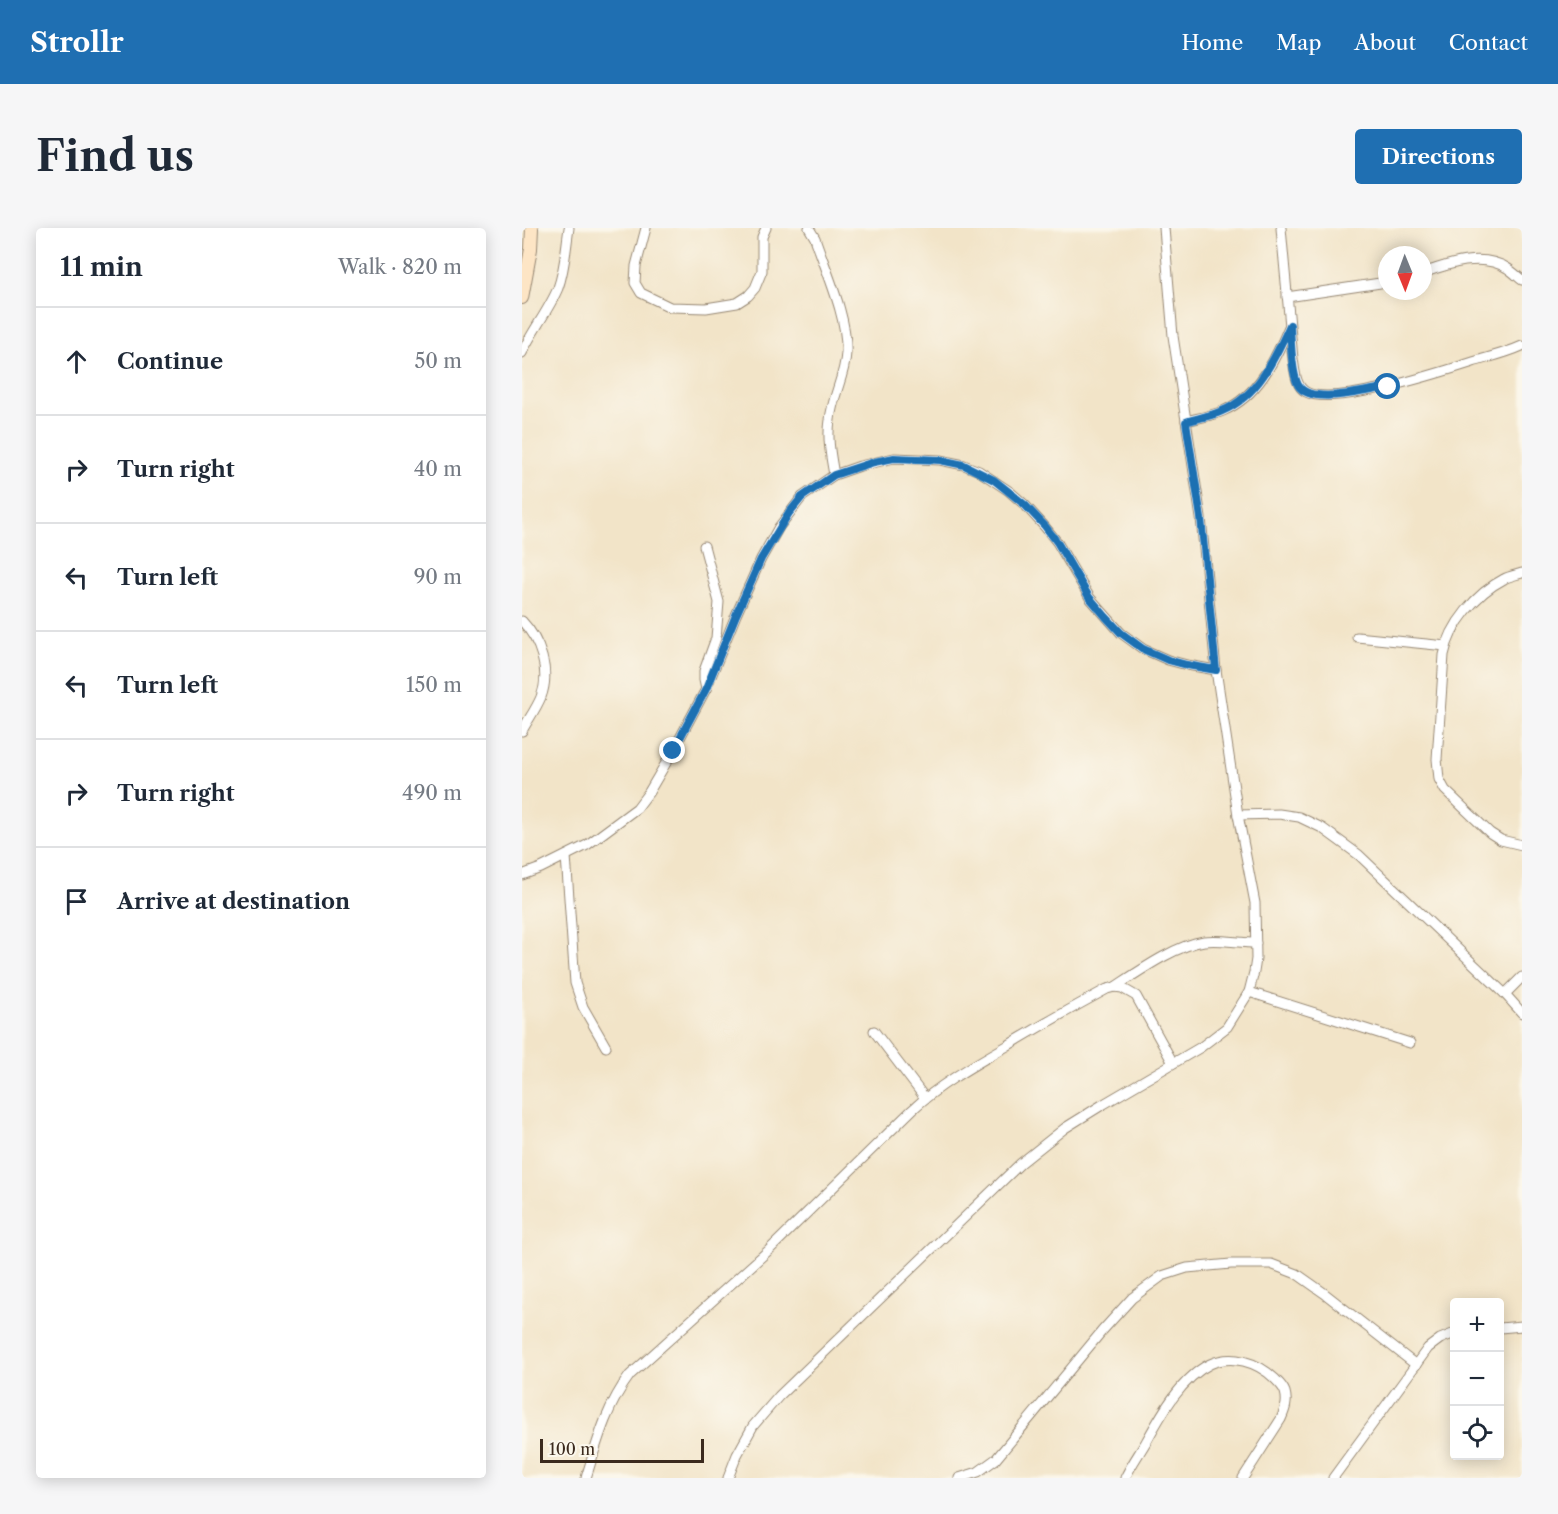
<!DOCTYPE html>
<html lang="en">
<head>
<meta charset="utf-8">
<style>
	body { margin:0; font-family:"Libre Caslon Text",serif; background:#f6f6f7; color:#1f2937 }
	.controls { position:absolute; right:18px; bottom:18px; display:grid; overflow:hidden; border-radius:6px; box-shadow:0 3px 15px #0003 }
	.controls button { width:54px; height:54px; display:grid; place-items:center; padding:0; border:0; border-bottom:2px solid #e0e1e3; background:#fff; color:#1f2937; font:30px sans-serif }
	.compass { position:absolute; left:856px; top:18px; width:54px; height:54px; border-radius:50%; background:#fff; box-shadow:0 3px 15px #0003; rotate:179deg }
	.scale { position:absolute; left:18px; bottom:15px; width:164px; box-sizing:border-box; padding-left:6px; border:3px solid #3b2a1e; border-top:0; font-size:16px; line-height:21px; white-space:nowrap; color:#3b2a1e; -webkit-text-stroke:4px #fbf7ec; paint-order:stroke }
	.stop { position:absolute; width:18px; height:18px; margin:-14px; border:4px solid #1f6fb2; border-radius:50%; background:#fff }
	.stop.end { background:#1f6fb2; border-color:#fff; box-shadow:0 2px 6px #0008 }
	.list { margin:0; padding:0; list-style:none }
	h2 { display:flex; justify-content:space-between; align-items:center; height:78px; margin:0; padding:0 24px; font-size:26px }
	h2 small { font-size:20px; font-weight:400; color:#747a83 }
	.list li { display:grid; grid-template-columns:39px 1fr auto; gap:18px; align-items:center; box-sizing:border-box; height:108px; padding:0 24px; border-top:2px solid #e0e1e3 }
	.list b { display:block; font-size:22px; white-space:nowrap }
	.list em { font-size:20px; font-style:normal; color:#747a83 }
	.icon { flex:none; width:33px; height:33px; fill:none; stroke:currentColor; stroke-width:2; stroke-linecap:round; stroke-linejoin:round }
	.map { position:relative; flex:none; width:1000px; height:1250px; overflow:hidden; border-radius:6px }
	header { display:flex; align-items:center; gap:36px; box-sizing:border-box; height:84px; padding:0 30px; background:#1f6fb2; color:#fff }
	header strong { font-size:28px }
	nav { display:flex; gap:33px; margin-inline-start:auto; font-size:21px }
	.intro { display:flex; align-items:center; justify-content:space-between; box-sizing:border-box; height:144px; padding:0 36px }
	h1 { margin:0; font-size:42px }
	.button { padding:15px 27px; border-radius:6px; background:#1f6fb2; color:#fff; font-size:21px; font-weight:700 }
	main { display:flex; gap:36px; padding:0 36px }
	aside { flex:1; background:#fff; border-radius:6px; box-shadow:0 3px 15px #0003 }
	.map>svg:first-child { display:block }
</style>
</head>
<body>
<header>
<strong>Strollr</strong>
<nav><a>Home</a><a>Map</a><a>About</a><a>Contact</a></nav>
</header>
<div class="intro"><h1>Find us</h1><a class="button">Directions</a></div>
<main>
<aside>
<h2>11 min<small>Walk · 820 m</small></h2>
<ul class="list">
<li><svg class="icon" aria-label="ahead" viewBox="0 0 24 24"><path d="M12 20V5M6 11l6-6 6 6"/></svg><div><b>Continue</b></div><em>50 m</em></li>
<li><svg class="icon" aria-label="right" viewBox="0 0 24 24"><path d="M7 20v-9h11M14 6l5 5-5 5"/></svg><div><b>Turn right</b></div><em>40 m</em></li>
<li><svg class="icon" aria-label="left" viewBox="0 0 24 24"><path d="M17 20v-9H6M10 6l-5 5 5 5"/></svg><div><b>Turn left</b></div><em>90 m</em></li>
<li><svg class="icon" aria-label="left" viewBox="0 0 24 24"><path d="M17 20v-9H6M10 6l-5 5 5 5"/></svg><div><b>Turn left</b></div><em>150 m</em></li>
<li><svg class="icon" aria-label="right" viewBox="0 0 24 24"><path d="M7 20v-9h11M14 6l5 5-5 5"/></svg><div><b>Turn right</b></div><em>490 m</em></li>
<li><svg class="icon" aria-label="arrive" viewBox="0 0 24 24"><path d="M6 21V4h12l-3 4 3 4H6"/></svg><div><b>Arrive at destination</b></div></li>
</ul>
</aside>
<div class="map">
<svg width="1000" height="1250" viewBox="0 0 1000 1250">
	<rect width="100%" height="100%" fill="#fbf7ec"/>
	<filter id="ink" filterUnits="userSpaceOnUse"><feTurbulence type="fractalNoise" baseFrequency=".0167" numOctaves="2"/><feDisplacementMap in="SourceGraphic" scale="12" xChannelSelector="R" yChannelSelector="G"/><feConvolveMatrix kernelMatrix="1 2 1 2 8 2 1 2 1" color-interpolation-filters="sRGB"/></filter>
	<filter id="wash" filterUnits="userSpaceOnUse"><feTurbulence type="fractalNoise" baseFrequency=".008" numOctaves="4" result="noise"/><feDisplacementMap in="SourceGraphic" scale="24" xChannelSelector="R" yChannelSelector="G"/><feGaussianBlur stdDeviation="1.35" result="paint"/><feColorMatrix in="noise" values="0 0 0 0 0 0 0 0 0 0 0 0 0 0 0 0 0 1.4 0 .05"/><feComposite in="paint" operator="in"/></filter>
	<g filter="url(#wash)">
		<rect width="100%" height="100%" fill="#f2e4c8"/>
	</g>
	<g filter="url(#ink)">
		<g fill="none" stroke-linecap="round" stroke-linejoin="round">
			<defs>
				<g id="street">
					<polyline points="124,0 114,38 113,55 119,65 148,79 184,80 215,75 226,68 233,60 240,43 240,9 244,0"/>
					<path d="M 287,0 L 293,10 C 304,43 326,90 324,125 C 323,148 310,169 308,192 C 305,211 309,229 312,247"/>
					<path d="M 759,0 L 771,131 C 773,142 773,158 784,164 C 812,179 920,144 951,134 C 967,129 985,125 1000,118"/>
					<path d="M 901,45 C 926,36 960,24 985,40 C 990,43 995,48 1000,52"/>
					<polyline points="765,69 865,54"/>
					<path d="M 0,125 C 10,103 27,82 36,60 C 43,41 44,19 47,0"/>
					<path d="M 664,193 C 676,190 689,188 701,183 C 736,168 753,132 767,99"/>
					<polyline points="182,318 197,374 194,410 182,443 182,452 184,461"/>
					<path d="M 1000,345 C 994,347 987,348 982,351 C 955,365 928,396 922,427 L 915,531 L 917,551 L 923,562 L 968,605 L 979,612 L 1000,617"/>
					<path d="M 0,393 C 18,412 29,443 19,469 C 14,481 6,492 0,503"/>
					<polyline points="835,409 924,418"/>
					<polyline points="716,587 757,586 777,589 800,600 837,627 983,766 1000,785"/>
					<polyline points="44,628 53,755 61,779 84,819"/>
					<polyline points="0,647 19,640 65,617 115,580 127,564 151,523 184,461 214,387 239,331 257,299 280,269 312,247 338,238 372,230 397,231 418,232 442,237 457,243 487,263 503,277 523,299 535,314 568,370 599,405 621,421 646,432 665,437 694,442"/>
					<path d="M 593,759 C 616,744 654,717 682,713 C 698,711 717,715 734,715"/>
					<polyline points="727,764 888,815"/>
					<polyline points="983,766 1000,749"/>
					<polyline points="352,803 403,870"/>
					<polyline points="978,1100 1000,1098"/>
					<path d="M 64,1250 C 75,1214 85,1177 108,1147 L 247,1022 L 390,882 C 418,856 452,837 485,818 C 518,798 552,779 585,761 L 593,759 L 600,760 L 614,768 L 651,835"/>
					<polyline points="206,1250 215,1227 231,1198 257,1168 499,935 543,900 580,877 679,819 705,799 727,764 732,744 734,731 733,675 716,587 694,442 679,290 651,108 642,0"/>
					<polyline points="437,1250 456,1244 474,1231 580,1103 610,1070 640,1048 665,1040 709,1036 749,1036 775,1046 802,1065 894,1137"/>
					<path d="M 603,1250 C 609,1237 617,1226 624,1214 C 639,1187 659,1150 688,1136 C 710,1126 735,1134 752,1150 C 756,1154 761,1158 763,1164 C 766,1174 763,1182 759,1191 L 721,1250"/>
					<polyline points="811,1250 906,1120 918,1111 933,1105"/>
				</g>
				<polyline id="secondary" points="0,70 9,21 10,0"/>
			</defs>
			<use href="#street" stroke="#968773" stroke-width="11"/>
			<use href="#secondary" stroke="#968773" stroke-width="14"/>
			<use href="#street" stroke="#fff" stroke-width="9"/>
			<use href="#secondary" stroke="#fde5c5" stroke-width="12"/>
		</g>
	</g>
	<g fill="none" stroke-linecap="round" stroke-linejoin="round" filter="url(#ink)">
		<path stroke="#1f6fb2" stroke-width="8" d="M 151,523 L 184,461 L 214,387 L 239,331 L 267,285 L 280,269 L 312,247 L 352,234 L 372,230 L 418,232 L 442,237 L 472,252 L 503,277 L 523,298 L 535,314 L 567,369 L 584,389 L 599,405 L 621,421 L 646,432 L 665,437 L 694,442 L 679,290 L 664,194 C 676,190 689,188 700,183 C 736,168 753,130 768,97 C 769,112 769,143 776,157 C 788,178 846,162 866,159"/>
	</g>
</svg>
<div class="controls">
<button>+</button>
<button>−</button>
<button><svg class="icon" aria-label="locate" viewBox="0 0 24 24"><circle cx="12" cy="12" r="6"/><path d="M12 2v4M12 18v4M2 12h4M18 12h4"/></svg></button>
</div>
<svg class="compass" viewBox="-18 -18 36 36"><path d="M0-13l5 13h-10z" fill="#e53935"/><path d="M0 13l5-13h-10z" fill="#747a83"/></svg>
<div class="scale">100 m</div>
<div class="stop" style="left:866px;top:159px"></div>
<div class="stop end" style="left:151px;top:523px"></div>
</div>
</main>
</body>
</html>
